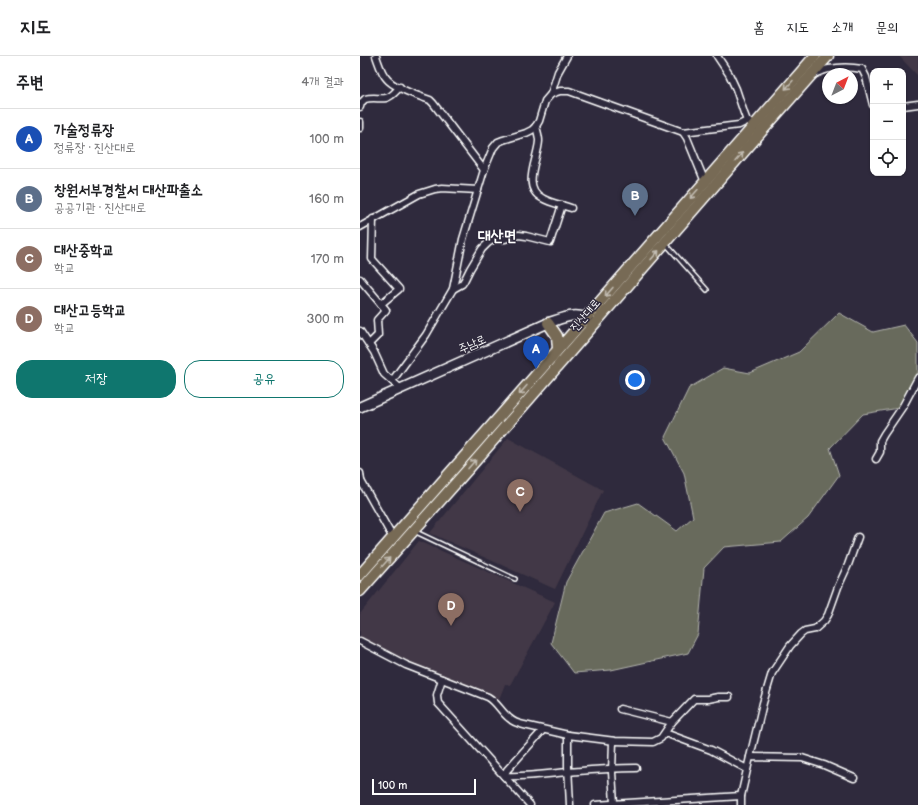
<!DOCTYPE html>
<html lang="ko">
<head>
<meta charset="utf-8">
<style>
	body { margin:0; font-family:"Balsamiq Sans","Poor Story",sans-serif; background:#f6f6f6; color:#202124 }
	.controls { position:absolute; right:12px; top:12px; display:grid; overflow:hidden; border-radius:8px; box-shadow:0 1px 3px #0004 }
	.controls button { width:36px; height:36px; display:grid; place-items:center; padding:0; border:0; border-bottom:1px solid #e0e0e0; background:#fff; color:#202124; font:20px sans-serif }
	.compass { position:absolute; left:462px; top:12px; width:36px; height:36px; border-radius:50%; background:#fff; box-shadow:0 1px 3px #0004; rotate:42deg }
	.scale { position:absolute; left:12px; bottom:10px; width:104px; box-sizing:border-box; padding-left:4px; border:2px solid #fff; border-top:0; font-size:11px; line-height:14px; white-space:nowrap; color:#fff; -webkit-text-stroke:3px #2f2a3d; paint-order:stroke }
	.you { position:absolute; left:275px; top:324px; width:14px; height:14px; margin:-10px; border:3px solid #fff; border-radius:50%; background:#1a73e8; box-shadow:0 0 0 6px #1a73e833 }
	.badge { display:grid; place-items:center; width:26px; height:26px; border-radius:50%; background:#0f766e; color:#fff; font-size:13px; font-weight:700 }
	.pin { position:absolute; translate:-50% -33px; filter:drop-shadow(0 1px 2px #0008) }
	.pin::after { content:''; position:absolute; top:21px; width:14px; height:12px; background:inherit; clip-path:polygon(0 0,100% 0,50% 100%) }
	.list { margin:0; padding:0; list-style:none }
	h2 { display:flex; justify-content:space-between; align-items:center; height:52px; margin:0; padding:0 16px; font-size:17px }
	h2 small { font-size:13px; font-weight:400; color:#757577 }
	.list li { display:grid; grid-template-columns:26px 1fr auto; gap:12px; align-items:center; box-sizing:border-box; height:60px; padding:0 16px; border-top:1px solid #e0e0e0 }
	.list b { display:block; font-size:15px; white-space:nowrap }
	.list p { margin:0; font-size:13px; white-space:nowrap; color:#757577 }
	.list em { font-size:13px; font-style:normal; color:#757577 }
	.actions { display:flex; gap:8px; padding:12px 16px }
	.actions a { flex:1; padding:9px 0; border:1px solid #0f766e; border-radius:16px; text-align:center; font-size:14px; color:#0f766e }
	.actions .main { background:#0f766e; color:#fff }
	.icon { flex:none; width:22px; height:22px; fill:none; stroke:currentColor; stroke-width:2; stroke-linecap:round; stroke-linejoin:round }
	.map { position:relative; flex:none; width:558px; height:749px; overflow:hidden }
	header { display:flex; align-items:center; gap:24px; box-sizing:border-box; height:56px; padding:0 20px; background:#fff; border-bottom:1px solid #e0e0e0 }
	header strong { font-size:19px }
	nav { display:flex; gap:22px; margin-inline-start:auto; font-size:14px }
	main { display:flex }
	aside { flex:1; background:#fff }
	.map>svg:first-child { display:block }
</style>
</head>
<body>
<header>
<strong>지도</strong>
<nav><a>홈</a><a>지도</a><a>소개</a><a>문의</a></nav>
</header>
<main>
<aside>
<h2>주변<small>4개 결과</small></h2>
<ul class="list">
<li><span class="badge" style="background:#1a4fb4">A</span><div><b>가술정류장</b><p>정류장 · 진산대로</p></div><em>100 m</em></li>
<li><span class="badge" style="background:#5c6f8a">B</span><div><b>창원서부경찰서 대산파출소</b><p>공공기관 · 진산대로</p></div><em>160 m</em></li>
<li><span class="badge" style="background:#8d6e63">C</span><div><b>대산중학교</b><p>학교</p></div><em>170 m</em></li>
<li><span class="badge" style="background:#8d6e63">D</span><div><b>대산고등학교</b><p>학교</p></div><em>300 m</em></li>
</ul>
<div class="actions"><a class="main">저장</a><a>공유</a></div>
</aside>
<div class="map">
<svg width="558" height="749" viewBox="0 0 558 749">
	<rect width="100%" height="100%" fill="#2f2a3d"/>
	<filter id="ink" filterUnits="userSpaceOnUse"><feTurbulence type="fractalNoise" baseFrequency=".025" numOctaves="2"/><feDisplacementMap in="SourceGraphic" scale="8" xChannelSelector="R" yChannelSelector="G"/><feConvolveMatrix kernelMatrix="1 2 1 2 8 2 1 2 1" color-interpolation-filters="sRGB"/></filter>
	<g filter="url(#ink)">
		<g fill="#433947">
			<polygon points="539,0 558,0 558,20"/>
			<polygon points="148,382 243,434 195,533 70,477"/>
			<polygon points="59,485 195,546 150,629 145,628 139,643 46,607 0,581 0,558"/>
		</g>
		<polygon fill="#686b5c" stroke="#b4b5ae" points="479,257 513,276 544,269 558,287 558,330 539,352 503,358 470,392 479,419 448,462 421,486 364,491 344,512 338,578 328,597 251,614 214,617 191,587 206,526 244,457 278,447 317,475 333,461 324,417 305,381 329,332 363,312 390,317 439,296"/>
		<g fill="none" stroke-linecap="round" stroke-linejoin="round">
			<defs>
				<g id="lane">
					<polyline points="306,188 347,234"/>
					<polyline points="56,476 155,523"/>
				</g>
				<g id="street">
					<path d="M 16,0 C 19,8 21,17 27,23 C 34,32 58,40 70,44 L 73,47 L 124,114"/>
					<polyline points="357,0 369,18 376,33 384,57 387,65 391,67"/>
					<path d="M 453,19 C 458,17 463,14 469,13 C 480,11 491,11 502,13 L 506,21 L 513,49"/>
					<polyline points="191,38 198,16 207,0"/>
					<polyline points="543,50 558,48"/>
					<path d="M 0,51 L 1,47 L 5,43 C 12,41 20,43 26,42 C 32,41 36,35 40,31"/>
					<polyline points="0,66 0,72"/>
					<path d="M 176,70 C 177,75 179,80 179,85 C 178,103 161,131 182,142 C 190,147 202,149 211,152"/>
					<polyline points="323,76 327,82 345,126"/>
					<polyline points="13,163 12,203 39,233 21,248"/>
					<polyline points="0,171 59,138 75,133 82,132 118,134"/>
					<polyline points="0,223 26,254 17,264 18,279 9,288"/>
					<polyline points="93,233 102,228 104,225 110,213 122,193 128,187 134,183 145,183 153,180 159,179 166,180 190,186 202,149"/>
					<polyline points="0,275 14,296 24,318 41,333"/>
					<polyline points="32,325 66,279 93,233 103,183 124,114 133,92 138,86 143,84 166,77 172,74 176,70 179,65 185,45 191,38 200,35 209,35 323,76 379,69 387,65"/>
					<polyline points="516,403 520,396 520,385 524,378 543,350 558,322"/>
					<polyline points="0,417 1,425 0,426"/>
					<polyline points="1,425 33,482"/>
					<path d="M 0,585 L 46,609 L 128,641 C 137,646 141,656 149,662 C 153,666 159,668 164,669 L 208,679 L 255,685 L 293,686 L 301,682 L 312,666 L 334,643 L 348,643 L 358,641 L 369,641"/>
					<polyline points="82,623 77,639 78,647 170,749"/>
					<polyline points="260,653 312,666"/>
					<path d="M 183,674 L 147,714 L 144,720 C 166,721 187,718 208,716 C 231,714 253,712 276,712"/>
					<polyline points="305,677 351,694 387,713"/>
					<polyline points="208,679 208,710 210,749"/>
					<polyline points="253,685 252,716 254,747"/>
					<polyline points="390,701 403,647 412,617 430,590 441,578 445,575 455,573 464,565 468,559 478,531 488,509 498,481"/>
					<polyline points="235,749 381,740"/>
					<polyline points="381,749 381,740 390,701 442,702 464,709 494,722"/>
				</g>
				<path id="secondary" d="M 0,351 L 188,267 C 201,263 218,254 230,265"/>
				<g id="primary">
					<polyline points="188,267 197,280 198,293"/>
					<polyline points="0,519 141,359 455,0"/>
					<polyline points="0,535 110,411 401,76 468,0"/>
				</g>
			</defs>
			<use href="#lane" stroke="#fff" stroke-width="6"/>
			<use href="#street" stroke="#fff" stroke-width="9"/>
			<use href="#secondary" stroke="#fff" stroke-width="12"/>
			<use href="#primary" stroke="#fff" stroke-width="13"/>
			<use href="#lane" stroke="#2f2a3d" stroke-width="3"/>
			<use href="#street" stroke="#2f2a3d" stroke-width="6"/>
			<use href="#secondary" stroke="#2f2a3d" stroke-width="9"/>
			<use href="#primary" stroke="#776a54" stroke-width="10"/>
		</g>
		<defs><path id="oneway-shaft" d="M-6 0H5M1.5-3L5.5 0L1.5 3" fill="none" stroke-width="1.6" stroke-linecap="round" stroke-linejoin="round"/></defs>
		<g stroke="#c2bcb2">
			<use href="#oneway-shaft" transform="translate(429 29) rotate(132)"/>
			<use href="#oneway-shaft" transform="translate(379 101) rotate(-49)"/>
			<use href="#oneway-shaft" transform="translate(334 138) rotate(131)"/>
			<use href="#oneway-shaft" transform="translate(295 199) rotate(-49)"/>
			<use href="#oneway-shaft" transform="translate(249 236) rotate(131)"/>
			<use href="#oneway-shaft" transform="translate(163 334) rotate(131)"/>
			<use href="#oneway-shaft" transform="translate(112 408) rotate(-49)"/>
			<use href="#oneway-shaft" transform="translate(26 506) rotate(-48)"/>
		</g>
	</g>
	<g text-anchor="middle" stroke-width="3" stroke-linejoin="round" paint-order="stroke">
		<g font-size="12" fill="#fff" stroke="#2f2a3d">
			<text transform="translate(225 259) rotate(-49)" y="4">진산대로</text>
			<text transform="translate(112 288) rotate(-24)" y="4">주남로</text>
		</g>
		<g font-size="16" font-weight="bold" fill="#fff" stroke="#2f2a3d">
			<text x="137" y="185">대산면</text>
		</g>
	</g>
</svg>
<div class="controls">
<button>+</button>
<button>−</button>
<button><svg class="icon" aria-label="locate" viewBox="0 0 24 24"><circle cx="12" cy="12" r="6"/><path d="M12 2v4M12 18v4M2 12h4M18 12h4"/></svg></button>
</div>
<svg class="compass" viewBox="-18 -18 36 36"><path d="M0-13l5 13h-10z" fill="#e53935"/><path d="M0 13l5-13h-10z" fill="#757577"/></svg>
<div class="scale">100 m</div>
<div class="you"></div>
<div class="pin badge" style="left:176px;top:313px;background:#1a4fb4">A</div>
<div class="pin badge" style="left:275px;top:160px;background:#5c6f8a">B</div>
<div class="pin badge" style="left:160px;top:456px;background:#8d6e63">C</div>
<div class="pin badge" style="left:91px;top:570px;background:#8d6e63">D</div>
</div>
</main>
</body>
</html>
